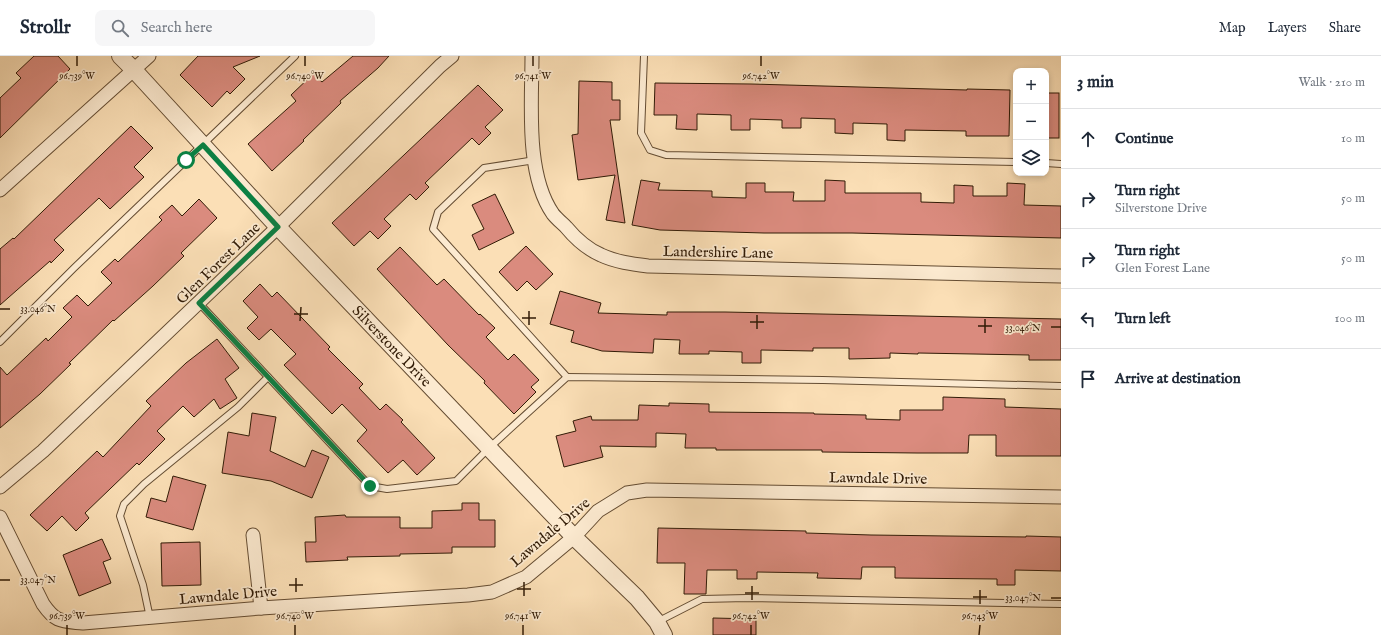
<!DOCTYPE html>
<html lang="en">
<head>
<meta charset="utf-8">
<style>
	body { margin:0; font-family:"IM FELL English",serif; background:#f6f6f7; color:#1f2937 }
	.controls { position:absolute; right:12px; top:12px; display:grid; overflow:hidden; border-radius:8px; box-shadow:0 2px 6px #0003 }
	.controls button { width:36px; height:36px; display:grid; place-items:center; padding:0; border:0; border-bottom:1px solid #e0e1e3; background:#fff; color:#1f2937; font:20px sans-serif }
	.stop { position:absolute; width:12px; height:12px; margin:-9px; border:3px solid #0b8043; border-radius:50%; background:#fff }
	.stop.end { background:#0b8043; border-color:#fff; box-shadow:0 1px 4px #0008 }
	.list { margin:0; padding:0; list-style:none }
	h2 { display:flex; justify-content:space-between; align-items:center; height:52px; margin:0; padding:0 16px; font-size:17px }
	h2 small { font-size:13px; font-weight:400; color:#747a83 }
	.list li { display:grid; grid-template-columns:26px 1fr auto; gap:12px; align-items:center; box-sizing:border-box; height:60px; padding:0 16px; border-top:1px solid #e0e1e3 }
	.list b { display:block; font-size:15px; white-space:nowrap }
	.list p { margin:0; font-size:13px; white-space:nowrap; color:#747a83 }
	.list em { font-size:13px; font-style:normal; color:#747a83 }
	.icon { flex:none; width:22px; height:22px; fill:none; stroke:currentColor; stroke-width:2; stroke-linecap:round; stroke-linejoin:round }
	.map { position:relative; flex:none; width:1061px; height:579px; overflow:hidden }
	header { display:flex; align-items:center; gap:24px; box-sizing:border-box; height:56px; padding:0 20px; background:#fff; border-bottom:1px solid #e0e1e3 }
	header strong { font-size:19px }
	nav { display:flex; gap:22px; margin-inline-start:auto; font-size:14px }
	.search { width:280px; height:36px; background:#f6f6f7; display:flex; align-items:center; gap:10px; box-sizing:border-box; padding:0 14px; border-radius:8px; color:#747a83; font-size:15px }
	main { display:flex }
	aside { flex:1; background:#fff }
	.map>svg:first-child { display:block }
</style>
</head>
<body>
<header>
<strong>Strollr</strong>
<div class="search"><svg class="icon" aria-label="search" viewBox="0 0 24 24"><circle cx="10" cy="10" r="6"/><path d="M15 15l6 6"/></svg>Search here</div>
<nav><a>Map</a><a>Layers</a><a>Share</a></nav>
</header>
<main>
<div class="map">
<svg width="1061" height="579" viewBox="0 0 1061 579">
	<rect width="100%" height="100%" fill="#fbdfb6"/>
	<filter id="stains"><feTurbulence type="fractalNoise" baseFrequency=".005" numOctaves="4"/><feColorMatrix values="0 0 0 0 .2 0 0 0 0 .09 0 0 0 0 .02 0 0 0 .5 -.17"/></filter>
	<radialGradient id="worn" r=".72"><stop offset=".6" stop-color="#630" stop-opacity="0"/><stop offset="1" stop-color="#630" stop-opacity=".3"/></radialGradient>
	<g fill="#da8b7e" stroke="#311b06">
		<polygon points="34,0 58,0 70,13 0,82 0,42 21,22 16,17"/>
		<polygon points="198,0 260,0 233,11 245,23 230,38 227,35 212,51 180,19"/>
		<polygon points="353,0 389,0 378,12 340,45 341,47 303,84 304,85 272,115 248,88 296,45 291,39 313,18 322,26"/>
		<polygon points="579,25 612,26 612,44 620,44 620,64 610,64 625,167 606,164 615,119 578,124 572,79 578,78"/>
		<polygon points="655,27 751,28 967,34 967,33 1010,34 1009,80 966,80 966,75 905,74 905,85 887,84 887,68 853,67 853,78 835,77 835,63 801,62 801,72 782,72 782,64 750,63 750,74 731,74 731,59 697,58 697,74 676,73 677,59 654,59"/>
		<polygon points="478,29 503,54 485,71 491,77 479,89 472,82 425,127 429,131 416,144 410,138 384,163 391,170 378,183 370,175 354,190 332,167"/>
		<rect x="1046" y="37" width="13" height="45"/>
		<polygon points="131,70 153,92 134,111 144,121 110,153 99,142 54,184 64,194 51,207 50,205 0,249 0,193 13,182 14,183"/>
		<polygon points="641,124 660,127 658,134 712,135 712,141 746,142 746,127 765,127 765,136 794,136 793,145 825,145 825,124 845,125 845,137 921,137 921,146 954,147 954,129 973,130 973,140 1007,140 1007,127 1025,128 1024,149 1061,150 1061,182 852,177 764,177 660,174 632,169"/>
		<polygon points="495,138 514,177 479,194 472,179 484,173 472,149"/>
		<polygon points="199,143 217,162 181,197 184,200 153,230 114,265 113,264 69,307 71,308 40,338 0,372 0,311 7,319 46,282 48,285 72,261 63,252 77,239 88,250 112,227 101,216 115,203 118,206 162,164 159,161 172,149 182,160"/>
		<polygon points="526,190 553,218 536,234 527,225 517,235 499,216"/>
		<polygon points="400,191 437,229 444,223 479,259 480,258 495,272 486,281 508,304 514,298 539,324 531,331 536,336 514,358 484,327 485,325 448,289 377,213"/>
		<polygon points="260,228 272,241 277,236 330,291 328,293 363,328 359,332 380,354 386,348 403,364 401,366 435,402 417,419 403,404 388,417 357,385 367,374 342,348 332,358 284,309 296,298 271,273 259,284 247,272 258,261 243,245"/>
		<polygon points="560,235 601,247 598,257 667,259 667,256 725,256 1061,263 1061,304 1029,304 1029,299 918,297 918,298 890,297 890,302 849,303 849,292 813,292 813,295 761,294 761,307 742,307 742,296 709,295 709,298 679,298 680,284 654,283 653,297 602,295 571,286 574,275 550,268"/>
		<polygon points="217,283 239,312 225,323 237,342 220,353 214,343 194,361 183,350 157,375 165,383 139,409 137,407 85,457 89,462 76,475 62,460 47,475 30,459 97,395 103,401 151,350 146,345 186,307"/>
		<polygon points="943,341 1005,343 1005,351 1061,353 1061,400 996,400 996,379 969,379 968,397 917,397 822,396 822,394 716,394 716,392 685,392 686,378 656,377 656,391 600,390 603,401 564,411 556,380 576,375 573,365 591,360 592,364 638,364 639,349 669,350 669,347 709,348 709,356 814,357 814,358 866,359 866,363 900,364 900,354 943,354"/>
		<polygon points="252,357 276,361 270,395 305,411 312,394 329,401 312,442 271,425 222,417 228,376 249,380"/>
		<polygon points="173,420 206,429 193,474 146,461 151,442 166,446"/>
		<polygon points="462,447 479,447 479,464 495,464 495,491 452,491 452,497 400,498 400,500 347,501 348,504 306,506 305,486 316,486 315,461 345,459 346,461 400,461 400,472 432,472 432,455 462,454"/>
		<polygon points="658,472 806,475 806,477 871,479 1026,481 1026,480 1061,481 1061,515 1015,514 1015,529 997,529 997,523 895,522 895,511 862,511 861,523 817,522 818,517 757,516 757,523 737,523 737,514 707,514 706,538 684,538 685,507 657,507"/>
		<polygon points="102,483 111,503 103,506 111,527 79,540 63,499"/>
		<polygon points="200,486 201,529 162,530 161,487"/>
		<polygon points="713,562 756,563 756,579 713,579"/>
	</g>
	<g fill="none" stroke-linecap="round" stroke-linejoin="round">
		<defs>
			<g id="service">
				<polyline points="644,0 641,77 650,94 666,99 1016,106"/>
				<polyline points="535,104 484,112 438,156 433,173 567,321"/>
				<polyline points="1046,107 1061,108"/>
				<polyline points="199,247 370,430 387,433 456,425 489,392 567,321 823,324 1061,330"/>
				<polyline points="0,286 74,212 295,0"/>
				<polyline points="150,562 143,529 120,460 124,448 144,428 238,351 268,321"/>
				<polyline points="657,566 702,543 747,542 1061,548"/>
			</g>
			<g id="minor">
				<path d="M 532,0 C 532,47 525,118 553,158 C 557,163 562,167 566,171 C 576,183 587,193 601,199 C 616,206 632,208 648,210 L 1061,220"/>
				<polyline points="0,134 149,0"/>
				<polyline points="0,431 43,395 278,171 440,10 452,0"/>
				<path d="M 0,461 L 43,548 C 56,567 62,565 83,567 L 261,552 L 468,539 L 492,536 L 526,521 L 574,481 L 598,455 L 627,437 L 647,434 L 1061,441"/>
				<polyline points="253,479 261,552"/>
			</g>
			<polyline id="tertiary" points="120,0 134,14 278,171 574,481 637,542 657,566 664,579"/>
		</defs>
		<use href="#service" stroke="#644c32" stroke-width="8"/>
		<use href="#minor" stroke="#644c32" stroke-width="15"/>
		<use href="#tertiary" stroke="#644c32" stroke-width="18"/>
		<use href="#service" stroke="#fcead0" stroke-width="6"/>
		<use href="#minor" stroke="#fcead0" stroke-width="13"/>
		<use href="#tertiary" stroke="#fcead0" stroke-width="16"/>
	</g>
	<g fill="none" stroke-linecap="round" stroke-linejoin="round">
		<polyline stroke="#0b8043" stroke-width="5" points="186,104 203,89 278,171 199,247 370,430"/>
	</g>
	<path fill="none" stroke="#311b06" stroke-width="1.5" d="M 77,10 L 77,0M 305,10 L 305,0M 533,10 L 533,0M 761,10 L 761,0M 0,253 L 10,253M 294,258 L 308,258M 522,262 L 536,262M 300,265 L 301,251M 750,266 L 764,266M 529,269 L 529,255M 978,270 L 992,270M 1051,271 L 1061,271M 757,273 L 757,259M 985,277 L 985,263M 0,524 L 10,524M 289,529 L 303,529M 517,533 L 531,533M 296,536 L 296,522M 745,537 L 759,537M 524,540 L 524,526M 973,541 L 987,541M 1051,542 L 1061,542M 752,544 L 752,530M 980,548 L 980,534M 67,579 L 67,569M 295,579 L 295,569M 523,579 L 523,569M 751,579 L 751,569M 979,579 L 980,569"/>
	<g text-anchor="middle" stroke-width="3.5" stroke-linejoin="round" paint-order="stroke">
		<g font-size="15" fill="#311b06" stroke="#fcead0">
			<text transform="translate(718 196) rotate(1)" y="5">Landershire Lane</text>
			<text transform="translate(218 207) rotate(-44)" y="5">Glen Forest Lane</text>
			<text transform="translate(392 290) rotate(46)" y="5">Silverstone Drive</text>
			<text transform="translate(878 422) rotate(1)" y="5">Lawndale Drive</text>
			<text transform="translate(550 476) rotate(-40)" y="5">Lawndale Drive</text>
			<text transform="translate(228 539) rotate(-5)" y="5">Lawndale Drive</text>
		</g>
	</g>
	<g font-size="10" text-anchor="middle" fill="#311b06" stroke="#fcead0" stroke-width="3.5" stroke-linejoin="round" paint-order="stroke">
		<text x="77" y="23">96.739°W</text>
		<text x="305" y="23">96.740°W</text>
		<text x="533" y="23">96.741°W</text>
		<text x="761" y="23">96.742°W</text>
		<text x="38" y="256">33.046°N</text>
		<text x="1023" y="275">33.046°N</text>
		<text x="38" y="527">33.047°N</text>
		<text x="1023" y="545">33.047°N</text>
		<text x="67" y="563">96.739°W</text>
		<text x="295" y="563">96.740°W</text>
		<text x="523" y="563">96.741°W</text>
		<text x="751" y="563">96.742°W</text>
		<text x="980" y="563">96.743°W</text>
	</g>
	<rect width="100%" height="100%" filter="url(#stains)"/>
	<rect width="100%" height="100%" fill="url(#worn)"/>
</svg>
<div class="controls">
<button>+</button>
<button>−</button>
<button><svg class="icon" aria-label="layers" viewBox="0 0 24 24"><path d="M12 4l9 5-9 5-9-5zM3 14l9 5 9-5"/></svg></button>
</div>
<div class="stop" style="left:186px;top:104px"></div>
<div class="stop end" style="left:370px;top:430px"></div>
</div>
<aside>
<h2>3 min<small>Walk · 210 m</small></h2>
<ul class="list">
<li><svg class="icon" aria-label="ahead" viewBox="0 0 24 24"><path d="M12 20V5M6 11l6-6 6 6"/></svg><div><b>Continue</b></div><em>10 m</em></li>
<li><svg class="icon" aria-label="right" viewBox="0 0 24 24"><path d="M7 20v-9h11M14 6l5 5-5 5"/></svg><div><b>Turn right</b><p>Silverstone Drive</p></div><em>50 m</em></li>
<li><svg class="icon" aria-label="right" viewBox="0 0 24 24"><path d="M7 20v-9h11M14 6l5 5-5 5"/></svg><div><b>Turn right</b><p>Glen Forest Lane</p></div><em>50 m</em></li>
<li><svg class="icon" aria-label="left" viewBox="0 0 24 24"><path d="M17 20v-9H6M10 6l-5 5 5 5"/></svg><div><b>Turn left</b></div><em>100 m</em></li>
<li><svg class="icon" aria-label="arrive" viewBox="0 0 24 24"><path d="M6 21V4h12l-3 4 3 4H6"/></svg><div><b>Arrive at destination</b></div></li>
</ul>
</aside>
</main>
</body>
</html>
